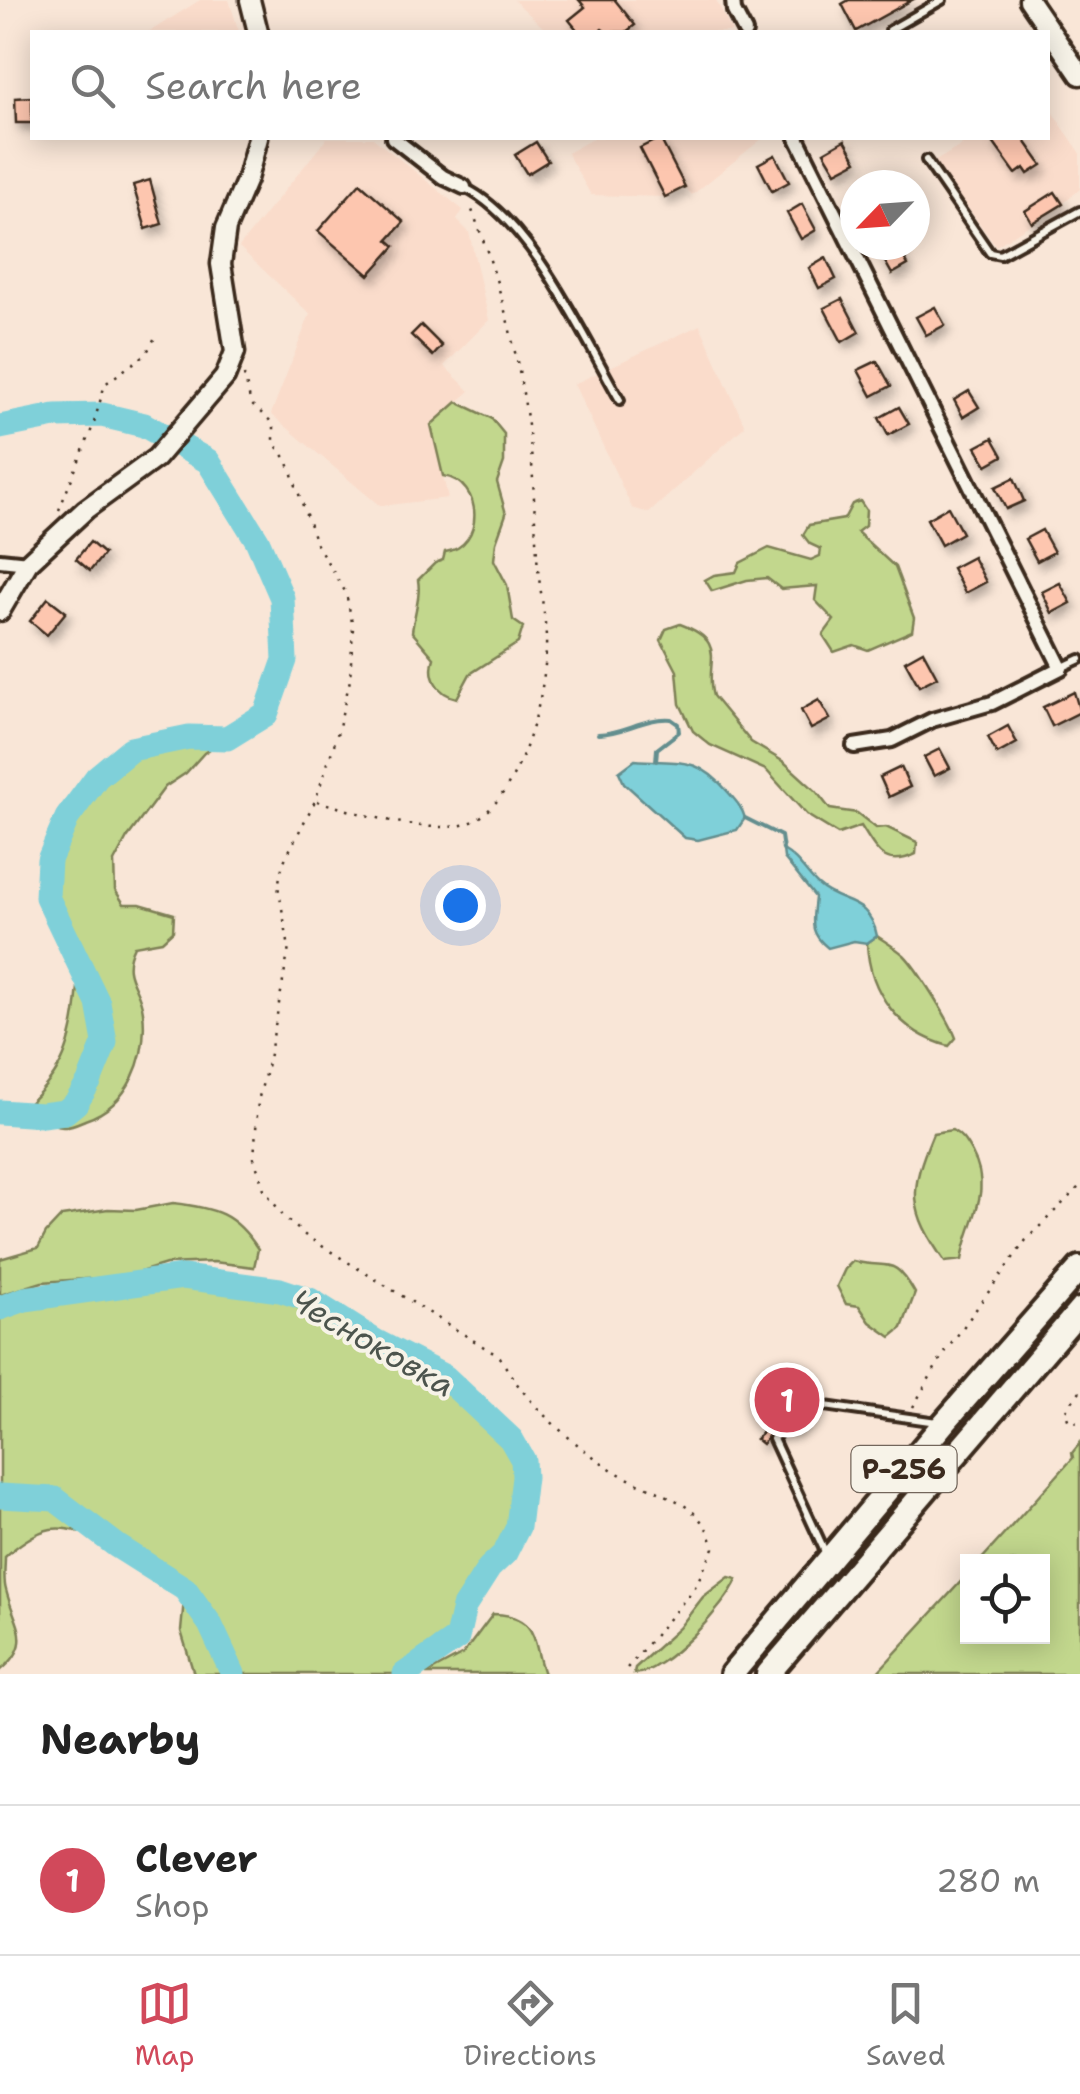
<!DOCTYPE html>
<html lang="en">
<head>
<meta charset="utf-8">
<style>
	body { margin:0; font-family:"Shantell Sans",sans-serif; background:#f2f2f2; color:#222 }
	.controls { position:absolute; right:30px; bottom:30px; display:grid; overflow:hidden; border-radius:0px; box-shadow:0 5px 25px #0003 }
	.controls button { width:90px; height:90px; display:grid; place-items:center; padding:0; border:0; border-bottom:2px solid #e0e0e0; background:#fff; color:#222; font:50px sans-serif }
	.compass { position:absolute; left:840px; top:170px; width:90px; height:90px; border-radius:50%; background:#fff; box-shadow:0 5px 25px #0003; rotate:245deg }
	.you { position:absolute; left:460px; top:905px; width:35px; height:35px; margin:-25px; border:8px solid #fff; border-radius:50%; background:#1a73e8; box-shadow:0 0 0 15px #1a73e833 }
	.badge { display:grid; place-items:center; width:65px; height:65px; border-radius:50%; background:#d1495b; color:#fff; font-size:32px; font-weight:700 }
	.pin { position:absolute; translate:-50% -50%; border:5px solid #fff; box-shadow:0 2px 10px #0006 }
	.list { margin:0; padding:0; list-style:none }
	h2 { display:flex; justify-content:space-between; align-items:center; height:130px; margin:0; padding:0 40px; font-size:42px }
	h2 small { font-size:32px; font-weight:400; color:#767676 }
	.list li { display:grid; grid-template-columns:65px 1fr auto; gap:30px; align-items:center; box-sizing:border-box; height:150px; padding:0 40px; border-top:2px solid #e0e0e0 }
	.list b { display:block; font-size:38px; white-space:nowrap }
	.list p { margin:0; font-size:32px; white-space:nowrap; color:#767676 }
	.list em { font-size:32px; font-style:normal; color:#767676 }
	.icon { flex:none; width:55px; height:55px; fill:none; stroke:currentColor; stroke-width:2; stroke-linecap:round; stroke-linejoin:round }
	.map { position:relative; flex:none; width:1080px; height:1674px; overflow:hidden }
	.search { position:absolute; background:#fff; box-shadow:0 5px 25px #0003; left:30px; right:30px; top:30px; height:110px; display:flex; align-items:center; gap:25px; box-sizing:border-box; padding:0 35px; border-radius:0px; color:#767676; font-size:38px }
	.sheet { height:280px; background:#fff }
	nav { display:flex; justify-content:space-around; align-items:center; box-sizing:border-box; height:140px; border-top:2px solid #e0e0e0; background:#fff; font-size:28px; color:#767676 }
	nav a { display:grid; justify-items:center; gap:5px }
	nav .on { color:#d1495b }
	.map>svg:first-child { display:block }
</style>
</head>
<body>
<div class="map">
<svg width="1080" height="1674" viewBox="0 0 1080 1674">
	<defs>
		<filter id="shadow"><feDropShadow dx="4.5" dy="7" stdDeviation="5" flood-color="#0004"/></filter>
	</defs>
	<rect width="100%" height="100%" fill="#f9e6d7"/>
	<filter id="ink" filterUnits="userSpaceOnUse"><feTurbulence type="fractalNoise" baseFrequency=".01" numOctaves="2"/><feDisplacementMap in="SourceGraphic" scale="20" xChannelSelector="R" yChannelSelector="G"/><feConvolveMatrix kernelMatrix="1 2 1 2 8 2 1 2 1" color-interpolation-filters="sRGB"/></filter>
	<g filter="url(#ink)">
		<g fill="#fadccb">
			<polygon points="200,0 229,0 239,32 149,32"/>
			<polygon points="514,0 716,0 732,32 548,32"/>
			<polygon points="1048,106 1080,152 1080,189 1063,204 996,246 934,162 962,145 958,138 1048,138"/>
			<polygon points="327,138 373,138 463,210 457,220 469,232 489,320 444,366 470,391 431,425 448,498 380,506 271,414 310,314 239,247"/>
			<polygon points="594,138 763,138 692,195 684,187 665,197 591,195 567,153"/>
			<polygon points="700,325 745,426 649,513 632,508 574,384"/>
		</g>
		<g fill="#c2d78d" stroke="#7e8056" stroke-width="2.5">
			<path d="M 457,402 L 491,418 L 504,434 L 504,462 L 497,482 L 506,514 L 496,542 L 494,560 L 507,585 L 513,620 L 523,627 L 518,643 L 470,674 L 457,698 C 437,694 428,676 434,658 L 412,632 C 414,614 421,596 418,580 L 435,563 L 443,560 L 445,552 C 485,547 484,482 443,476 L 431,425 Z"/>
			<polygon points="860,501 866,510 865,526 857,532 895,567 914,618 912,631 868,650 854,645 834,652 823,635 834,620 815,600 817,586 781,589 767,578 747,580 712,591 705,580 714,575 736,572 740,563 769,548 811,560 820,556 821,549 810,544 803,535 809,525 844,519 852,504"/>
			<path d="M 680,624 C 731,643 703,663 713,696 L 751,742 L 784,762 L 816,791 L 830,809 L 857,813 L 876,828 L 886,827 L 917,842 L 916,854 C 884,869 877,851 861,826 L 838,834 L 807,815 L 766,770 L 710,745 L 693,731 L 680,704 L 677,671 L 661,640 L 666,629 Z"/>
			<path d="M 189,737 L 227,738 L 204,753 L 186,773 L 165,787 L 127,838 L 114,862 L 115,890 L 124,904 L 140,904 L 174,914 L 173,931 L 162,941 L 134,946 C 119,977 140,984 143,1012 C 148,1057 129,1106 85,1120 C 78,1123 70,1127 63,1126 C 48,1125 32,1117 18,1113 C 60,1078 72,1050 77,996 C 78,984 82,969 77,958 C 70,938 51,918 47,897 C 38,849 89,773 130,750 C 145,741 171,740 189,737 Z"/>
			<path d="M 877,936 C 886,942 896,948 904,955 C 917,968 950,1021 956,1038 L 949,1046 C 900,1033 869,993 867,943 Z"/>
			<path d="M 952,1130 C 963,1136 966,1143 972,1153 C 994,1193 968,1220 962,1260 L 945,1262 C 908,1209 909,1191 933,1133 Z"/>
			<path d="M 173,1203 C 215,1208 235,1213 258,1249 L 254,1267 L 214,1262 L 166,1264 L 127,1276 L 42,1282 L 0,1295 L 0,1259 L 38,1248 L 46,1233 L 62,1216 L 108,1209 L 136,1210 Z"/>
			<path d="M 853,1261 C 889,1270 893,1254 915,1293 L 902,1328 L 891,1337 L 870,1322 L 859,1306 L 846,1304 L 837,1286 L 845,1269 Z"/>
			<path d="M 183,1277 L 280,1290 L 310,1300 L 375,1341 L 445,1377 L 511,1439 L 523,1460 L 522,1503 L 518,1527 L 505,1553 L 489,1568 L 464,1607 L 457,1638 L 405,1674 L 194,1674 L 181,1631 L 185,1589 C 153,1569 90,1523 51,1529 C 37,1531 15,1547 5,1557 C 5,1568 3,1580 6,1590 C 15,1626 36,1642 0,1671 L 0,1308 L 25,1299 Z"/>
			<polygon points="1080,1443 1080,1674 876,1674 967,1575 968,1636 1042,1636 1042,1562 980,1561 1073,1458 1072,1453"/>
			<path d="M 729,1577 L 737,1579 C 727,1605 663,1674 634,1674 L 635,1668 L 679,1628 L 703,1597 Z"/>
			<path d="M 493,1614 C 540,1615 532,1642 544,1674 L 426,1674 L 463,1654 Z"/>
		</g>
		<g fill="#7fd0d9" stroke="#648e8e" stroke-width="2.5">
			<path d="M 635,760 C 678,764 696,754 728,792 C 735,800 742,807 745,818 L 737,830 L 698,840 L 685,838 L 624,783 L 619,772 Z"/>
			<path d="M 783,850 C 799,859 805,873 818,885 C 841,906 869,896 877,936 L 867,943 L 854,941 L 828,948 C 808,932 813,921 815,897 L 784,858 Z"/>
		</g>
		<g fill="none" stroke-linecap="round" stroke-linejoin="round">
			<g stroke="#648e8e" stroke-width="4">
				<path d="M 598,734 C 623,734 644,717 671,719 L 678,724 L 679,732 L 657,749 L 656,761"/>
				<polyline points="745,818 781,836 783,850"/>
			</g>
			<g stroke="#7fd0d9" stroke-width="25">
				<polyline points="0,427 55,416 102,415 144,425 208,461 257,540 282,598 285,660 266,714 227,738 189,737 131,749 97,777 67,818 49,860 47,897 98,1003 105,1042 89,1082 76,1103 65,1112 42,1115 0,1112"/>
				<polyline points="0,1308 25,1299 183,1277 280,1290 310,1300 375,1341 445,1377 511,1439 523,1460 524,1477 518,1527 505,1553 489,1568 464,1607 457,1638 405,1674"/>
				<polyline points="0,1496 55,1499 117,1546 185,1589 210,1624 233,1674"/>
			</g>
		</g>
		<g fill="#fdc6af" stroke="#3b2a1e" stroke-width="2.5" filter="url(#shadow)">
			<polygon points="579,0 615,0 635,25 626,32 606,32 602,29 598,32 579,32 569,20 585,7"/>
			<polygon points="849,0 912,0 856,31 842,4"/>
			<polygon points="32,97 32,123 16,123 15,98"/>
			<polygon points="660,138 685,187 665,197 640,148"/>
			<polygon points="990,138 1023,138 1042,165 1028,174 1024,168 1016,174"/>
			<polygon points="845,140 857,161 836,172 824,152"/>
			<polygon points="536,142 548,161 527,174 515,155"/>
			<polygon points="775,155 789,182 772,191 758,164"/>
			<polygon points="150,180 162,224 146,229 133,185"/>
			<polygon points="360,183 404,222 388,240 395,246 369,275 318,231"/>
			<polygon points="1055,192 1063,204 1032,223 1025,211"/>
			<polygon points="802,204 816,230 801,239 787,213"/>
			<polygon points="890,245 897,245 908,265 892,274 879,251"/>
			<polygon points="826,258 836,279 819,288 809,268"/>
			<polygon points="842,299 859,332 842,342 824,308"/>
			<polygon points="935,307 945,325 926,335 916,317"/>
			<polygon points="421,325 442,346 433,356 411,335"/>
			<polygon points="877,361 891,386 872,396 858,370"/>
			<polygon points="969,391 979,407 963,417 954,400"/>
			<polygon points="899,407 909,424 888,435 879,418"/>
			<polygon points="993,438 1003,456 987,465 976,447"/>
			<polygon points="1014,478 1024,501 1006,509 995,487"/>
			<polygon points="948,507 962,533 941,545 927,519"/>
			<polygon points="1042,530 1054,552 1037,561 1025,539"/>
			<polygon points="90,542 104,554 90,571 76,559"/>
			<polygon points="973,557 986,582 965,593 952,568"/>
			<polygon points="1060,583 1071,603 1052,613 1042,592"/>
			<polygon points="48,598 66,612 47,635 30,621"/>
			<polygon points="923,651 937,677 919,686 905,661"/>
			<polygon points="1074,692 1080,712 1052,726 1043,707"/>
			<polygon points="819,700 830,719 811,729 801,710"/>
			<polygon points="1008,726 1017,743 997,754 988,737"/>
			<polygon points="940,749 950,768 934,776 924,757"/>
			<polygon points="901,767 910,787 889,797 880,777"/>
			<polygon points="782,1389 808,1411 792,1429 782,1420 762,1444 756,1439 778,1414 768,1406"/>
		</g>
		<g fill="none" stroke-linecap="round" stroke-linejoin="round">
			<defs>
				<g id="lane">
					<polyline points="890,30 942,0"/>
					<polyline points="926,160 990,253 1000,255 1080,211"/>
					<path d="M 465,188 C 532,221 583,336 620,400"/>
					<polyline points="1063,667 1080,659"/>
					<polyline points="802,1406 804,1403 937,1422"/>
					<polyline points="786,1424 773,1439 827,1556"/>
				</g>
				<g id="street">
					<polyline points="733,0 734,11 745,32"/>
					<polyline points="393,138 443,177 464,187"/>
					<polyline points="797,138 1061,668 992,703 932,720 892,740 854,746"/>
					<polyline points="0,560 28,563"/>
				</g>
				<g id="secondary">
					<polyline points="250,0 258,32"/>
					<polyline points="1029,0 1080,75"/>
					<polyline points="0,611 28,563 86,509 156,458 225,377 235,352 221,264 226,228 247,179 258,138"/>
				</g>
				<g id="highway">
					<polyline points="732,1674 944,1423 1080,1268"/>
					<polyline points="768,1674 1080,1310"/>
				</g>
			</defs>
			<use href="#lane" stroke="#3b2a1e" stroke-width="14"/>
			<use href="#street" stroke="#3b2a1e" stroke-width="20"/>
			<use href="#secondary" stroke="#3b2a1e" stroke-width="25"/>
			<use href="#highway" stroke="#3b2a1e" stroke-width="30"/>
			<g stroke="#3b2a1e" stroke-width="2.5" stroke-dasharray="2.5 8" stroke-linecap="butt">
				<path d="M 244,375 L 251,404 L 274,424 L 274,443 L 287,460 L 316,543 L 346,593 L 353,627 L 350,680 L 336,739 L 315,801 L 283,863 L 278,886 L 289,948 L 269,1059 L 258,1101 L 254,1158 L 264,1189 L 283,1216 L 306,1236 L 500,1357 C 526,1404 565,1437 608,1467 C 649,1495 700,1494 714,1548 L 694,1589 L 622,1674"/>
				<polyline points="59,510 93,426 105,384 146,354 157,334"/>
				<path d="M 317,801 C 356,812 444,842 479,818 C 524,787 548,689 546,637 C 545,610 538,582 537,554 C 534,514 534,473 529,433 C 519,355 499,278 470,205"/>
				<polyline points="1080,1391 1065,1411 1069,1422 1080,1423"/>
				<polyline points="913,1407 941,1358 1026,1240 1080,1186"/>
			</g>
			<use href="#lane" stroke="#f7f3e8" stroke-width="6"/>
			<use href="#street" stroke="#f7f3e8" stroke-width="12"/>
			<use href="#secondary" stroke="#f7f3e8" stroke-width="18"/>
			<use href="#highway" stroke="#f7f3e8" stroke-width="22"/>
		</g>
	</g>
	<g text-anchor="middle" stroke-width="8" stroke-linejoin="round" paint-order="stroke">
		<rect fill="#f7f3e8" stroke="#73665b" stroke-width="2.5" x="851.5" y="1446" width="105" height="46" rx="8"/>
		<g font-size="28" font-weight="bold" fill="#3b2a1e">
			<text x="904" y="1479">Р-256</text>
		</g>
		<g font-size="32" font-style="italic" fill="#4c544d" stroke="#f7f3e8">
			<text transform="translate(373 1343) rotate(30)" y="11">Чесноковка</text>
		</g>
	</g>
</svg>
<div class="controls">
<button><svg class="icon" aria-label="locate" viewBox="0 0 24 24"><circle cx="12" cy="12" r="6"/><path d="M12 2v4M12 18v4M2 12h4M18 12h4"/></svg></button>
</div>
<svg class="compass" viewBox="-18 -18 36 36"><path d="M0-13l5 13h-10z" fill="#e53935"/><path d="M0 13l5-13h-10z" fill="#767676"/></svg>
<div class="you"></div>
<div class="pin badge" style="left:787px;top:1400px">1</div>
<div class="search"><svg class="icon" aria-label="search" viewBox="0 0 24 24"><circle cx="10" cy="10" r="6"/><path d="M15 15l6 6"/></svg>Search here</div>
</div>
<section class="sheet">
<h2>Nearby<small></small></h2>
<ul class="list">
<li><span class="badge">1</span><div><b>Clever</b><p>Shop</p></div><em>280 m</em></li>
</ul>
</section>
<nav>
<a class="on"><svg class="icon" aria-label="map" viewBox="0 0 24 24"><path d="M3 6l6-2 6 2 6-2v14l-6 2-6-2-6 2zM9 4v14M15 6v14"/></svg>Map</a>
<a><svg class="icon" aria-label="directions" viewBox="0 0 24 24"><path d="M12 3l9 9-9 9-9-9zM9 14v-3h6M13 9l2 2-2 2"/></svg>Directions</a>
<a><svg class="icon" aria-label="saved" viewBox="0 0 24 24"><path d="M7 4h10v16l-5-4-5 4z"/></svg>Saved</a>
</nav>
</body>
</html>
